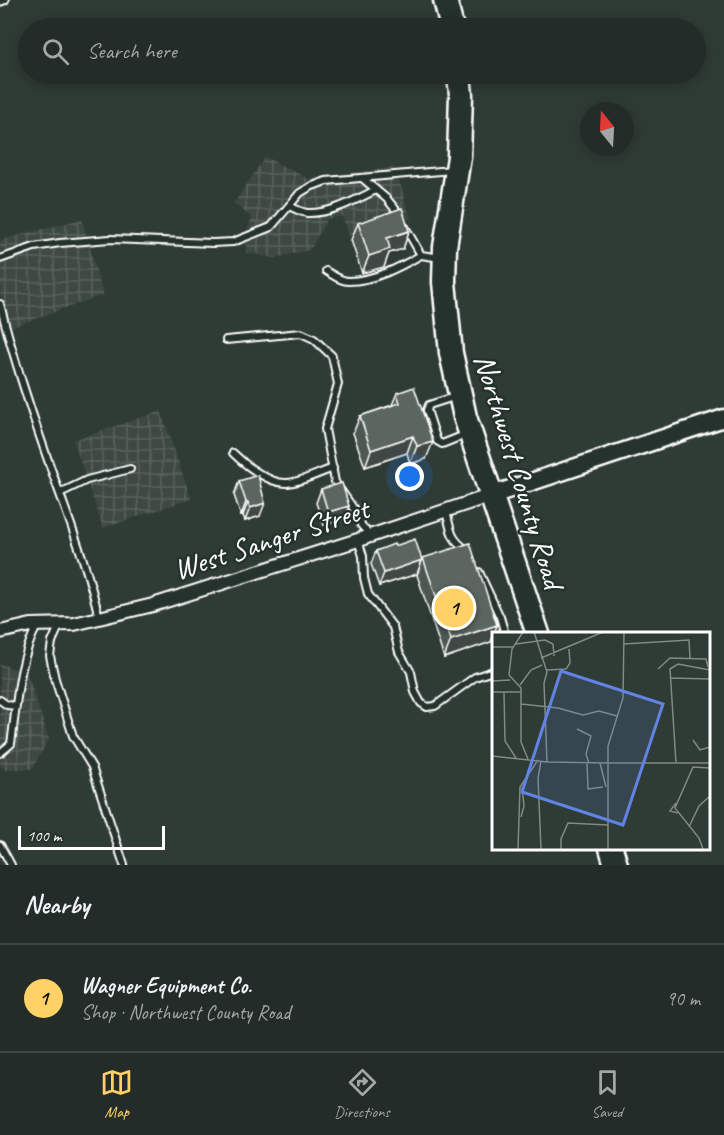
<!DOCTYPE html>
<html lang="en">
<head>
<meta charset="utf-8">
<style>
	body { margin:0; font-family:Caveat,sans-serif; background:#2f3834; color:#f1f3f6 }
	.compass { position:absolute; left:580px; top:102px; width:54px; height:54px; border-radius:50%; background:#232c28; box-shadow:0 3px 15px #0003; rotate:342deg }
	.scale { position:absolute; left:18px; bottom:15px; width:147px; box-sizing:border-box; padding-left:6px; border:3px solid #fff; border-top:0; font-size:16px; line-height:21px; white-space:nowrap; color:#fff; -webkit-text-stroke:4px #26332d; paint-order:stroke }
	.you { position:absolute; left:410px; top:477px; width:21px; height:21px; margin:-15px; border:4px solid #fff; border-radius:50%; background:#1a73e8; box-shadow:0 0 0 9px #1a73e833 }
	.badge { display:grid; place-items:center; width:39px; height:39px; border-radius:50%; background:#ffd166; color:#111; font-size:20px; font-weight:700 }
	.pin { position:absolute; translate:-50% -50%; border:3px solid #fff; box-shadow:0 2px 6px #0006 }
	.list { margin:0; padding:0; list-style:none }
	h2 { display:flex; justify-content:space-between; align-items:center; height:78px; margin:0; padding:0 24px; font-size:26px }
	h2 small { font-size:20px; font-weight:400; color:#a3a7a8 }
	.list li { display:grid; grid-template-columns:39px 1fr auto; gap:18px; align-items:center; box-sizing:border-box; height:108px; padding:0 24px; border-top:2px solid #404845 }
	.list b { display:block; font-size:22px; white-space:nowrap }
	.list p { margin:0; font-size:20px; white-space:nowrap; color:#a3a7a8 }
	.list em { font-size:20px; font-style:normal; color:#a3a7a8 }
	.icon { flex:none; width:33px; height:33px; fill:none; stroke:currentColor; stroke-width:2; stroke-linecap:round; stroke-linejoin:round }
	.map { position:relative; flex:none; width:724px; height:865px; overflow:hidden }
	.search { position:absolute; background:#232c28; box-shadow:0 3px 15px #0003; left:18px; right:18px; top:18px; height:66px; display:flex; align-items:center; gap:15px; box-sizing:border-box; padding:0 21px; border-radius:33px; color:#a3a7a8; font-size:22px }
	.sheet { height:186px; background:#232c28 }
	nav { display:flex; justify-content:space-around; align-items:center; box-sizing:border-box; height:84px; border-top:2px solid #404845; background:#232c28; font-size:16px; color:#a3a7a8 }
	nav a { display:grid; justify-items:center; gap:3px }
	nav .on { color:#ffd166 }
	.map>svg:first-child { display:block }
</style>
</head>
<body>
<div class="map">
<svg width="724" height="865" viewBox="0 0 724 865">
	<defs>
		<pattern id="industrial-grid" width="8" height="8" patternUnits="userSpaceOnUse" patternTransform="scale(1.5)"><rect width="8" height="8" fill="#3c4842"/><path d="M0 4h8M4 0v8" fill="none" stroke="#59635e"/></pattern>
	</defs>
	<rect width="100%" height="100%" fill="#2f3b35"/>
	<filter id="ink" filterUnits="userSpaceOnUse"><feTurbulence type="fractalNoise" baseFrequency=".0167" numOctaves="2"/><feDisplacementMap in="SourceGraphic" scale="12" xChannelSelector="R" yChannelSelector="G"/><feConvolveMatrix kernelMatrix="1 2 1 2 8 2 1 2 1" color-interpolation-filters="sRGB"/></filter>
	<g filter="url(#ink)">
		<g fill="url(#industrial-grid)">
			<polygon points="265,157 309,179 395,167 411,219 351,240 342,216 327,219 310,250 275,258 246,253 246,232 252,218 234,203"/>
			<polygon points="82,219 103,295 12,327 0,293 0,240"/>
			<polygon points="161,411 191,499 103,528 73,440"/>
			<polygon points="0,664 27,673 49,739 32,769 4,769 0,766"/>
		</g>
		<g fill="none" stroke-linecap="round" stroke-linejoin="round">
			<defs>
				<g id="lane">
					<polyline points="0,2 5,0"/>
					<polyline points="362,178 387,199 400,215"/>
					<path d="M 289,206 C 294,208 301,212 307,213 C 331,214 355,200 376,190"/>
					<polyline points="405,227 421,255 441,258"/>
					<polyline points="0,259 34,247 60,243 110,239 213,243 233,242 271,227 300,193 310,187 326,181 452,170"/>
					<path d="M 326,271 C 333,275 340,281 348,281 C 374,281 400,267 421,255"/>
					<path d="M 0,304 C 15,365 35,424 56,483 C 72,528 89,572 99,618"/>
					<polyline points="226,340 301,333 314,339 332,356 338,384 325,429 335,482 360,518 361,525 370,535"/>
					<polyline points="457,396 429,405 427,410 437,441 442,444 467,434"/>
					<path d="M 233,453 C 244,464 269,484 287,483 C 302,482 319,473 333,468"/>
					<polyline points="60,493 87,480 130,469"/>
					<path d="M 446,511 C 451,530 450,539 467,550"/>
					<polyline points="358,540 363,556 364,578 368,594 393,627 399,652 411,672 415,692 421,703 427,707 435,706 475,677 493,671"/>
					<polyline points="479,572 500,617 505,634"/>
					<polyline points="60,624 52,642 50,656 55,679 73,736 92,767 124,865"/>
					<polyline points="0,700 7,705 16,706"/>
					<path d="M 0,753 L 11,744 C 17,703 18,662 37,626"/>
					<polyline points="0,845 11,865"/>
				</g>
				<polyline id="street" points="0,632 31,625 74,624 153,605 358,540 492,495"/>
				<polyline id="secondary" points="492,495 724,418"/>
				<g id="highway">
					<polyline points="445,0 452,28"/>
					<polyline points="459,74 461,95 459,157 445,247 444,282 451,353 465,417 538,634"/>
					<polyline points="611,848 616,865"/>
				</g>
			</defs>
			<use href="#lane" stroke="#fff" stroke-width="10"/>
			<use href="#street" stroke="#fff" stroke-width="16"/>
			<use href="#secondary" stroke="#fff" stroke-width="21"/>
			<use href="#highway" stroke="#fff" stroke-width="27"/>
			<use href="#lane" stroke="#26332d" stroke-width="6"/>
			<use href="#street" stroke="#26332d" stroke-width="12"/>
			<use href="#secondary" stroke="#26332d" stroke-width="16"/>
			<use href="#highway" stroke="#26332d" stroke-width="22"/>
		</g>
		<g fill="#4e5853" stroke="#fff" stroke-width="1.5">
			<polygon points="358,223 409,231 403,249 389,253 384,267 362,273 351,240"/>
			<polygon points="397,393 426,459 410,464 407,453 365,467 353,433 360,416 392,405"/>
			<polygon points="239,481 260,516 245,521 243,515 241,516 234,495"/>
			<polygon points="321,489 345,519 324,525 316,503"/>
			<polygon points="395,546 422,560 417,574 379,586 371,564 376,551"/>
			<polygon points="423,558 493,634 491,642 444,658 417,575"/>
		</g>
		<g fill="#404744" stroke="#fff" stroke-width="1.5">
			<polygon points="409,231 403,249 389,253 384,267 362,273 369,256 387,238"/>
			<polygon points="413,436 407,453 365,467 371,450"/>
			<polygon points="433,442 426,459 410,464 417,446"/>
			<polygon points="246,502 248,502 243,515 241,516"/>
			<polygon points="265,503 260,516 245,521 250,508"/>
			<polygon points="349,506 345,519 324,525 328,512"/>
			<polygon points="422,560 417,574 379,586 384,573"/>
			<polygon points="497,625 491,642 444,658 451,640"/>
		</g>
		<g fill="#5b6661" stroke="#fff" stroke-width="1.5">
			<polygon points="402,208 409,231 387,238 390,249 369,256 358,223"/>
			<polygon points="414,387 433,442 417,446 413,436 371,450 360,416 400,403 397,393"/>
			<polygon points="258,475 265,503 250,508 248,502 246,502 239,481"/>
			<polygon points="342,483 349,506 328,512 321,489"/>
			<polygon points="415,539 422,560 384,573 376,551 394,544 395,546"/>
			<polygon points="470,543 497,625 451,640 423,558"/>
		</g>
	</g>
	<g text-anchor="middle" stroke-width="5" stroke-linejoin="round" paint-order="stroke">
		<g font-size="30" fill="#fff" stroke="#26332d">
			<text transform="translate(519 471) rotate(73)" y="10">Northwest County Road</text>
			<text transform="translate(271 539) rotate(-18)" y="10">West Sanger Street</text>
		</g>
	</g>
	<g transform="translate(492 632)">
		<rect width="218" height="218" fill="#2f3b35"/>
		<path fill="none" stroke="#828986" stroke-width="1.5" d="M 31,0 L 20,17 L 17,43 L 29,56 L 29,110 L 36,127M 42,0 L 55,40 L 52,51 L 55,130M 24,12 L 53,8 L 61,12 L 62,24M 132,12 L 197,8 L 198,26M 0,15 L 21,15M 49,26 L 111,0M 166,37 L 178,26 L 214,27 L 216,35M 55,38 L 74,37 L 78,31 L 77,17M 178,46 L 218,47M 0,49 L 18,48M 28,53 L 39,38 L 50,33M 0,60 L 29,60M 12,60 L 13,109 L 24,126M 29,72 L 66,76 L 91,83 L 107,79 L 125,84M 85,97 L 99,104 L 94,122 L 97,131M 201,108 L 208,118 L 218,115M 0,124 L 55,130 L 116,131M 95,131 L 96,157 L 111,155M 108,131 L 114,155M 116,131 L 218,131M 184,131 L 178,37 L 186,32 L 218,38M 184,171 L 178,179 L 186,181M 29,185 L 32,174 L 30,155M 197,195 L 207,174 L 218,164M 26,217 L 28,155 L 46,128M 49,217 L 46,146 L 49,129M 69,217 L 69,207 L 76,191 L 116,193M 116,217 L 116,114 L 131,66 L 132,0M 211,217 L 207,206 L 183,176 L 201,135 L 218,136"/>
		<path fill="#6183e4" fill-opacity="0.15" stroke="#6183e4" stroke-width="3" d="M 69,39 L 171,72 L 131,193 L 30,160 Z"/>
		<rect width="218" height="218" fill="none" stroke="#fff" stroke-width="3"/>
	</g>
</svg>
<svg class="compass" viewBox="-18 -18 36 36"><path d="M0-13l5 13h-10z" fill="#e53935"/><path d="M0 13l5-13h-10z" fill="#a3a7a8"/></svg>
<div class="scale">100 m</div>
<div class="you"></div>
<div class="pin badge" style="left:454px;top:608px">1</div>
<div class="search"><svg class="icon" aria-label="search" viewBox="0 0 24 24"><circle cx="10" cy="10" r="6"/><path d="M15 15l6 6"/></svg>Search here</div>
</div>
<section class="sheet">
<h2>Nearby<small></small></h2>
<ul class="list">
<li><span class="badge">1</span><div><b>Wagner Equipment Co.</b><p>Shop · Northwest County Road</p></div><em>90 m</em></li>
</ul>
</section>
<nav>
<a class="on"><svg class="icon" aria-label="map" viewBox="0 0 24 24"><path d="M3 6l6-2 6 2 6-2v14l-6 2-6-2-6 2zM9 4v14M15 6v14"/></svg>Map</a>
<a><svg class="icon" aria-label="directions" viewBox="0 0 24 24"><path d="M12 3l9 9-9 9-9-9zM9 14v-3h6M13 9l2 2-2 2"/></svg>Directions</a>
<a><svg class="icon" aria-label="saved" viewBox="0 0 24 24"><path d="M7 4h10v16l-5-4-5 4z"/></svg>Saved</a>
</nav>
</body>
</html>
